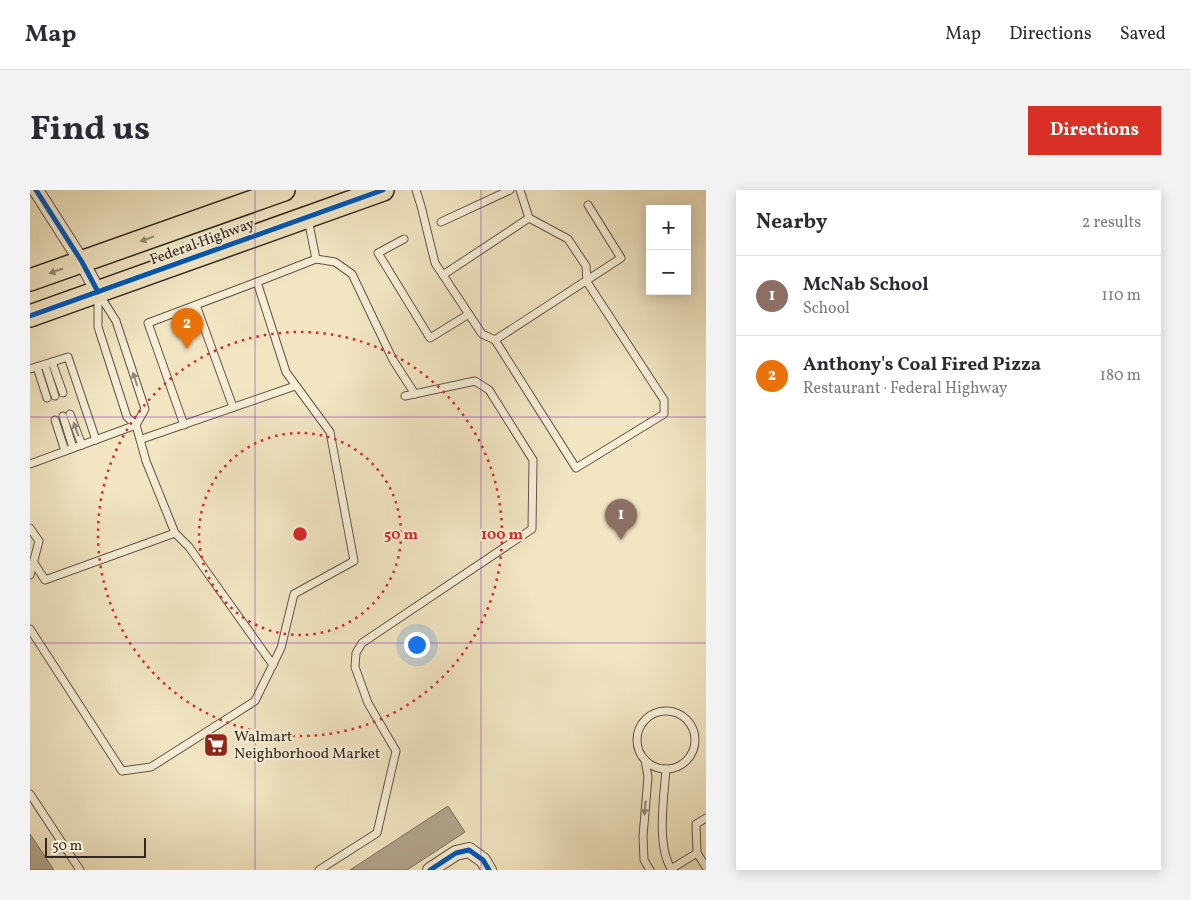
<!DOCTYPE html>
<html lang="en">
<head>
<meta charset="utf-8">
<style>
	body { margin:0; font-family:Vollkorn,serif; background:#f2f2f3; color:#2b2b33 }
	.controls { position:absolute; right:15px; top:15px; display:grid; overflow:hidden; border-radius:0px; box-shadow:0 2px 12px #0003 }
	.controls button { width:45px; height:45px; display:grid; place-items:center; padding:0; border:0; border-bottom:1px solid #e1e1e2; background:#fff; color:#2b2b33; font:25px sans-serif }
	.scale { position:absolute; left:15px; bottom:12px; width:101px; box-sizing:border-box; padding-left:5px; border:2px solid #332720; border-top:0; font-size:14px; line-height:18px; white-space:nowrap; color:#332720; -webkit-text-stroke:4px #f6eed7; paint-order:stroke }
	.you { position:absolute; left:386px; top:454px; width:18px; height:18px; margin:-12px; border:4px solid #fff; border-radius:50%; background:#1a73e8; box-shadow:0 0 0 8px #1a73e833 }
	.badge { display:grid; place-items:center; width:32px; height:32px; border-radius:50%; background:#d93025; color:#fff; font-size:16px; font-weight:700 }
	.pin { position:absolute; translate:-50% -41px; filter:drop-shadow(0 1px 2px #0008) }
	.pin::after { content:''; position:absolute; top:26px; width:18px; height:15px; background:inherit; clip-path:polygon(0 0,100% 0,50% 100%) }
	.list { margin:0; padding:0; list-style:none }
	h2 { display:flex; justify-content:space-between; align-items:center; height:65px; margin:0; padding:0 20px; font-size:21px }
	h2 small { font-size:16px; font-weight:400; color:#7c7c81 }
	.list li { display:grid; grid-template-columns:32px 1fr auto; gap:15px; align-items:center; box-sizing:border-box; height:80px; padding:0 20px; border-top:1px solid #e1e1e2 }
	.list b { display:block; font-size:19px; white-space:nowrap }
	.list p { margin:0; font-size:16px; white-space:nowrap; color:#7c7c81 }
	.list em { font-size:16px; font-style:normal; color:#7c7c81 }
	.map { position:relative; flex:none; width:676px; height:680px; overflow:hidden; border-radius:0px }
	header { display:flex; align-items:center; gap:30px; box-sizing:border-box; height:70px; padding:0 25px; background:#fff; border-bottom:1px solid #e1e1e2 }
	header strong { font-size:24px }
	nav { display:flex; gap:28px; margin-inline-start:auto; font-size:18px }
	.intro { display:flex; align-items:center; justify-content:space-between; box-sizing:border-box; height:120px; padding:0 30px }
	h1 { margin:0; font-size:35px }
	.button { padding:12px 22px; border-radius:0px; background:#d93025; color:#fff; font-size:18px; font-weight:700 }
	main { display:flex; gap:30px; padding:0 30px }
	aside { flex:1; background:#fff; border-radius:0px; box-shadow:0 2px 12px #0003 }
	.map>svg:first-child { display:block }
</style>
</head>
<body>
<header>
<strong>Map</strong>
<nav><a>Map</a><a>Directions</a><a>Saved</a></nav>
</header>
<div class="intro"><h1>Find us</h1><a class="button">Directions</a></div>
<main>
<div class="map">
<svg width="676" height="680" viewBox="0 0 676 680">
	<rect width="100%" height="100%" fill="#f1e5c2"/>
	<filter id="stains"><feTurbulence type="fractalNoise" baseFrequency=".004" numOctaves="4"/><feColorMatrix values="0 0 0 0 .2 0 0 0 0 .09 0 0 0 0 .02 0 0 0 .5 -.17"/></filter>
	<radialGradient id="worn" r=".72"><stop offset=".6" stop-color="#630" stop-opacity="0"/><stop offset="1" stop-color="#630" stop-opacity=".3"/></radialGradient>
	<g fill="#b0a48b" stroke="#7e7260">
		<polygon points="418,616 435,642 377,680 320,680"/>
		<polygon points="0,644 24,680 0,680"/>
	</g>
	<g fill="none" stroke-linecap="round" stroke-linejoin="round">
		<defs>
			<g id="service">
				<polyline points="386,0 391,16 405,73 452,144 465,150 591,68 558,15"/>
				<polyline points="411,32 480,0"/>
				<polyline points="374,49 348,63 400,148 439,124"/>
				<polyline points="286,69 305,72 322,84 363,170 385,204"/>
				<polyline points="413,85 499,28"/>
				<polyline points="166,115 203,217"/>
				<polyline points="465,150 546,278 634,224 634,210 557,92 556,76 538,49 499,28 490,0"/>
				<polyline points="22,172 33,203"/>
				<polyline points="15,175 25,206"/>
				<polyline points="7,177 17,208"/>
				<polyline points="0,179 38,167 66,250"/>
				<polyline points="40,224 52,255"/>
				<polyline points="33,226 43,258"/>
				<polyline points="25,230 35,261"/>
				<polyline points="154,235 118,133 227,92"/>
				<polyline points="112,249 265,196"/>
				<polyline points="0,274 106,235 115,219 86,131 69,104"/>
				<polyline points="0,338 9,351 0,385"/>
				<polyline points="145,343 159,357 243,475"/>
				<polyline points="4,373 15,390 145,343 116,271 106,235 97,227 68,137 68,105"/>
				<polyline points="0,439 92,581 121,577 225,511 251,458 264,404 324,371 300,242 256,182 227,92 286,69 278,29"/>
				<circle cx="636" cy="550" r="29"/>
				<polyline points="615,570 618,587 613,646 614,670 620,680"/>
				<path d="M 636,579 C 634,607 626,657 642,680"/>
				<polyline points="0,604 50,680"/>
				<polyline points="676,628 666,634 667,663 676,677"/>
				<polyline points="641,679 667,663"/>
				<polyline points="289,680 347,643 366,561 338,513 325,477 326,463 332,453 502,339 503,270 459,200 445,191 375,206"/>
			</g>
			<g id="minor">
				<polyline points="6,0 52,72 68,102"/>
				<polyline points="400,680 426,663 439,660 453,670 459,680"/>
			</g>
			<g id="primary">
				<polyline points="0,90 254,0"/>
				<polyline points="0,126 353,0"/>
			</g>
		</defs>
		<use href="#service" stroke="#625648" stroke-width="9"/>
		<use href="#minor" stroke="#625648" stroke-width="16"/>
		<use href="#primary" stroke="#332720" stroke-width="24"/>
		<use href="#service" stroke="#f6eed7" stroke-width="7"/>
		<use href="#minor" stroke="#f6eed7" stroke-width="14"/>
		<use href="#primary" stroke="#f1e5c2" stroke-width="21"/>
		<defs>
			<g id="cycleway">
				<polyline points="6,0 52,72 68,102"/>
				<polyline points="0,126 353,0"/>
				<polyline points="400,680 426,663 439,660 453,670 459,680"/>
			</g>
		</defs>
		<use href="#cycleway" stroke="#f6eed7" stroke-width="8"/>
		<use href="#cycleway" stroke="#0057b8" stroke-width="5"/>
	</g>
	<defs><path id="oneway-solid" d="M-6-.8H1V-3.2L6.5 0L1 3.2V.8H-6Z" transform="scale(1.25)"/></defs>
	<g fill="#928671">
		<use href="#oneway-solid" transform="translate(117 49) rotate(160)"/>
		<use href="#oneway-solid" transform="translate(26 81) rotate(161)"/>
	</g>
	<g fill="#948a7c">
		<use href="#oneway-solid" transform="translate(105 189) rotate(-108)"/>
		<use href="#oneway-solid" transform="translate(46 239) rotate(-110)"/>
		<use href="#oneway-solid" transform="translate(615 618) rotate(95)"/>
	</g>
	<path fill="none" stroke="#7b2cbf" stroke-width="1" stroke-opacity="0.55" d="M 225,0 L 225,680M 451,0 L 451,680M 0,227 L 676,227M 0,453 L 676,453"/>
	<g fill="none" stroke="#d62828" stroke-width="2.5" stroke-dasharray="2.5 5">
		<circle cx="270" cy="344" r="101"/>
		<circle cx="270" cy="344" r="202"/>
	</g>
	<defs>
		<symbol id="supermarket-square" viewBox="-11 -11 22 22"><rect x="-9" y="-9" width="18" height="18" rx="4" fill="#8f2418" stroke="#f6eed7"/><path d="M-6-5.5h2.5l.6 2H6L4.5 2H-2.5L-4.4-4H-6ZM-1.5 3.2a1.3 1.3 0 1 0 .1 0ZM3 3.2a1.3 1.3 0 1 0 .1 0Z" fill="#fff"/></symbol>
	</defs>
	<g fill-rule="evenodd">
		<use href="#supermarket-square" x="172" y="541" width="28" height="28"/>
	</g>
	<g text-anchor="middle" stroke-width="4.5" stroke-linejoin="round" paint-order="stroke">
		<g font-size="15" fill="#332720" stroke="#f6eed7">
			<text transform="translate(172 51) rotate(-20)" y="5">Federal Highway</text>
		</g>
		<g font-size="15" fill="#332720" stroke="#f6eed7" text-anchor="start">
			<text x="204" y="551">Walmart<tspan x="204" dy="17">Neighborhood Market</tspan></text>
		</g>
	</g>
	<circle cx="270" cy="344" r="8" fill="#d62828" stroke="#f6eed7" stroke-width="2.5"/>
	<g font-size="15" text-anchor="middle" font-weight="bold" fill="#d62828" stroke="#f6eed7" stroke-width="4.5" stroke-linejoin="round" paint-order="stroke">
		<text x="371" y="349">50 m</text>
		<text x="472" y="349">100 m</text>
	</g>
	<rect width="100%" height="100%" filter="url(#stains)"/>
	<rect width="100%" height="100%" fill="url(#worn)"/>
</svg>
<div class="controls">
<button>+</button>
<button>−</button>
</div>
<div class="scale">50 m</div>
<div class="you"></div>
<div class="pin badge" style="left:591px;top:350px;background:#8d6e63">1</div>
<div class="pin badge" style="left:157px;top:159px;background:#e8710a">2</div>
</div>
<aside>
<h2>Nearby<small>2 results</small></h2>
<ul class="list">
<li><span class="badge" style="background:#8d6e63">1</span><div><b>McNab School</b><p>School</p></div><em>110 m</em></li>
<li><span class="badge" style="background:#e8710a">2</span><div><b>Anthony's Coal Fired Pizza</b><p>Restaurant · Federal Highway</p></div><em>180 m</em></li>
</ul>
</aside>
</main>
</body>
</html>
